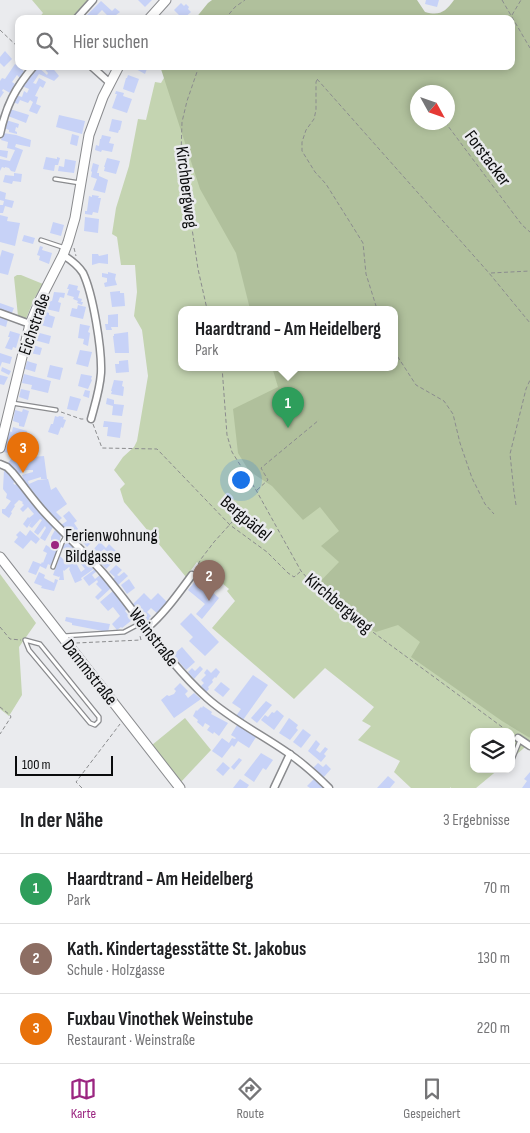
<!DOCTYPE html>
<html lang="de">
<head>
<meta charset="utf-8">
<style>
	body { margin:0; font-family:"Sofia Sans Condensed",sans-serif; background:#f6f6f6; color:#202124 }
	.controls { position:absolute; right:15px; bottom:15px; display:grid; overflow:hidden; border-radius:10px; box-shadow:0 2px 8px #0003 }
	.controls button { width:45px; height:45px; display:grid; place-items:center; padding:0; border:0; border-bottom:1px solid #e0e0e0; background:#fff; color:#202124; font:25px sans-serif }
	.compass { position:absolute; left:410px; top:85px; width:45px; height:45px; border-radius:50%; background:#fff; box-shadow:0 2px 8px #0003; rotate:130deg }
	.scale { position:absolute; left:15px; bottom:12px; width:98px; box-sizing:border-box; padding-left:5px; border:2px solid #0b0c0d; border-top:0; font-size:14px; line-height:18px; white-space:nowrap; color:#0b0c0d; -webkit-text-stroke:4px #eaebee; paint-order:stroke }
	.you { position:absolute; left:240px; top:479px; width:18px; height:18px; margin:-12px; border:4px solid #fff; border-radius:50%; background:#1a73e8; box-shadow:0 0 0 8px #1a73e833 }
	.badge { display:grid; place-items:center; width:32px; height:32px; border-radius:50%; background:#9b2681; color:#fff; font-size:16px; font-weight:700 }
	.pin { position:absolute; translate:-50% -41px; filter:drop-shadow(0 1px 2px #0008) }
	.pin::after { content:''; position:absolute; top:26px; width:18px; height:15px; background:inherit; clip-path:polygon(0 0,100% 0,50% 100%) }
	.popup { position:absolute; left:178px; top:306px; width:220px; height:65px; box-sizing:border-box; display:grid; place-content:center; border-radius:10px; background:#fff; filter:drop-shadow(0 1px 4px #0005); font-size:16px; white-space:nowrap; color:#757577 }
	.popup b { font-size:19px; color:#202124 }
	.popup::after { content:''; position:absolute; left:50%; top:100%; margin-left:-10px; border:10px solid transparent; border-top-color:#fff }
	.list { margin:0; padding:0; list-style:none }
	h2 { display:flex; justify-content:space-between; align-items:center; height:65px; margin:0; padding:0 20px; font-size:21px }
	h2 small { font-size:16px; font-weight:400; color:#757577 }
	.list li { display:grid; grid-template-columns:32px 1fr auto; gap:15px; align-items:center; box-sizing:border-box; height:70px; padding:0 20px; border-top:1px solid #e0e0e0 }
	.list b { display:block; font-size:19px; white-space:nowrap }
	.list p { margin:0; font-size:16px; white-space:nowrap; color:#757577 }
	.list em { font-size:16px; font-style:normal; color:#757577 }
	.icon { flex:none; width:28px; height:28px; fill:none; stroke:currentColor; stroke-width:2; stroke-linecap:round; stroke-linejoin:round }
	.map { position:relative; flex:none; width:530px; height:788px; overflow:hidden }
	.search { position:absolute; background:#fff; box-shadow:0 2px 8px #0003; left:15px; right:15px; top:15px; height:55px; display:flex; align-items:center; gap:12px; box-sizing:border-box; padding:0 18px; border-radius:10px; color:#757577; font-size:19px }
	.sheet { height:275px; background:#fff }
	nav { display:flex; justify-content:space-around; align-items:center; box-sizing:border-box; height:70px; border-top:1px solid #e0e0e0; background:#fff; font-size:14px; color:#757577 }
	nav a { display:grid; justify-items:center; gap:2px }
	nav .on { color:#9b2681 }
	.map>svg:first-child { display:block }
</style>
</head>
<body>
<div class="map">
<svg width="530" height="788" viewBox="0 0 530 788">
	<rect width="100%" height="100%" fill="#eaebee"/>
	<g fill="#c4d4b1">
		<polygon points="32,0 88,0 71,19 38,19 43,13"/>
		<polygon points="171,66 301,66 375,309 182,309 182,367 394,367 530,735 529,737 530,738 530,743 511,759 511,732 474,732 474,769 499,769 476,788 451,788 450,787 450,788 411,788 394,772 400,761 358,740 371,726 362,721 374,707 325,668 294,699 212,628 235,601 227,591 229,589 197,562 186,577 124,502 120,489 125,484 114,470 123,457 134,447 137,441 148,376 142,330 134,316 137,292 135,265 121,265 117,237 112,234 116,208 129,166 138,119 146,120 155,82 161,83"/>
		<polygon points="17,275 21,275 43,284 34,299 26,319 18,316 14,277"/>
		<polygon points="0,574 36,623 19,647 22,695 9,716 0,709"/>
		<polygon points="185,718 211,750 180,783 152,745"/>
	</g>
	<path fill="#b0c09c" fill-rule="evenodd" d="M 212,0 L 417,0 L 425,12 C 440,16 445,12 454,0 L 530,0 L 530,738 L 502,721 L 411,657 L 420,642 L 398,625 L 376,632 L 344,618 L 313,589 L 339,562 L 321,546 L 339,531 L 320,507 L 303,520 L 272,486 L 249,471 L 238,453 L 233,409 L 278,387 L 272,367 L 394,367 L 394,309 L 250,309 L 236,253 L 200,189 L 160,66 L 511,66 L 511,19 L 195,19 L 208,3 ZM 418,92 L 448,92 L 448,122 L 418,122 Z"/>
	<g fill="#c7d2f7">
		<polygon points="138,0 152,0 145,7"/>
		<polygon points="426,0 439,0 437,7 425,4"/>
		<polygon points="101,1 112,11 115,8 120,12 116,15 120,19 111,19 102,10 93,19 83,19"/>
		<polygon points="181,3 184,6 186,4 189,7 188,9 191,12 183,19 179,18 179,15 174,10"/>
		<polygon points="5,51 12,59 4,67 0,63 0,57"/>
		<polygon points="15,64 25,72 20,78 17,75 12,82 15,84 10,93 3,89 2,91 4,92 0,98 0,81 2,78 5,79"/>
		<polygon points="37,66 47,75 48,73 42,66 51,66 59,76 54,81 39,74 33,83 36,84 39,78 46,82 43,88 40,86 35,96 38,97 36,104 41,106 37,114 29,111 33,102 30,100 28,103 20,100 18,104 13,102 16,95 22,97 24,91 27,93 29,89 22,86"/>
		<polygon points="135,66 148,66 145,74 134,68"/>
		<polygon points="128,75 139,79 134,93 123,89 126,78 127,78"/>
		<polygon points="116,91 124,93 123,96 132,99 127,113 112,108 117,94 115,94"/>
		<polygon points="10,109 29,115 26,123 8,116"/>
		<polygon points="59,115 85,121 82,134 56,127"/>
		<polygon points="112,119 122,121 120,130 119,130 118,133 109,131"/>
		<polygon points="6,120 19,124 18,128 16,127 15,131 17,132 17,134 9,132 9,130 4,128"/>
		<polygon points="3,133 16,135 31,140 30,147 16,144 15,147 23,150 15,172 11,171 9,168 5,167 5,168 2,167 0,171 0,159 10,161 15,150 7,148 8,142 1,140"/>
		<polygon points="72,134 79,136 77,146 70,144"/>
		<polygon points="102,135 111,137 109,143 114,144 112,152 102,150 101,152 95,150 96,145 99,146 100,139 101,139"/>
		<polygon points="0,150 8,151 7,158 0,156"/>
		<polygon points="46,157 57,159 57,157 60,158 58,165 55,165 54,171 43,169"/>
		<polygon points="107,158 120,161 116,174 104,171 105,167 104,167"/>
		<polygon points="65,159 76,161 74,173 58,171 59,166 64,167"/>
		<polygon points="93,163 99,165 97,173 99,173 99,176 108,180 105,193 93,190 97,179 91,177 92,172 91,171"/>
		<polygon points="14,173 22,174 21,182 13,181 12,184 3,182 5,175 14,176"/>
		<polygon points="0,191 6,193 5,199 14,201 12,208 5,206 3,213 0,213 0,205 3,205 4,201 0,200"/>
		<polygon points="92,195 99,196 98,198 101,198 98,213 93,212 92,215 85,214 85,211 87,211 89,196 92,197"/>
		<polygon points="0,215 8,217 7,221 20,223 15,246 0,242"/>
		<polygon points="85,217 99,219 98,233 84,231"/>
		<polygon points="53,222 64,225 61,236 50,233"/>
		<polygon points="24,235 35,238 33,244 22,241"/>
		<polygon points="40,246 43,247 42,250 52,253 49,264 39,260 40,256 37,255"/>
		<polygon points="2,250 14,254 8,275 0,273 0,257"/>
		<polygon points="92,254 98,254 99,256 108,254 108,264 99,263 92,265"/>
		<polygon points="108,272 116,274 115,279 117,285 105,287 104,283 107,282 107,278 102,277 102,273 108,274"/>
		<polygon points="69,284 78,286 77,290 80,291 78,298 82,299 81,302 83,302 82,305 77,303 78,301 73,299 74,297 67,295 69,289 67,289"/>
		<polygon points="120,291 120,293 124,293 125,306 112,307 110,292"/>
		<polygon points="54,292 65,293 64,298 60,297 58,302 61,303 59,312 46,309 48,300 52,301"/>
		<polygon points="0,303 14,308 11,315 0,311"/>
		<polygon points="78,305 86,307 83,319 70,316 72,308 77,309"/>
		<polygon points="44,311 49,313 49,315 55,317 52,328 41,325"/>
		<polygon points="118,314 118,327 111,327 112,330 106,330 105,324 108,324 108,315"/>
		<polygon points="0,316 8,319 6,327 0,325"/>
		<polygon points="80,324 90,326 88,332 90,333 88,346 83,344 84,339 78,338"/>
		<polygon points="10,331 20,334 16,348 13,347 12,350 5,348 10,337 8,337"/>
		<polygon points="36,332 51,336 49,344 34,340"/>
		<polygon points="128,332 129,353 115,353 113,336 114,336 114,334"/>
		<polygon points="33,345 42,348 40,355 30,353"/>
		<polygon points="80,350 92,352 88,367 76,364"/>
		<polygon points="0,353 12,357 10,364 2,362 0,367"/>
		<polygon points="128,360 129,372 116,373 115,364 119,364 119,361"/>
		<polygon points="27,361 37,364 35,372 25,369"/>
		<polygon points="50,365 63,368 60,380 47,377"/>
		<polygon points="2,367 11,371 9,375 1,371"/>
		<polygon points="24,374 51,381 48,393 31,389 32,385 22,383"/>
		<polygon points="81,374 92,376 91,379 92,380 88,389 78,386"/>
		<polygon points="0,375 8,377 4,385 0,384"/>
		<polygon points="114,380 123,381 122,386 124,387 123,396 111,394 112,391 111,391"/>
		<polygon points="21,389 30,391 28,400 19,397"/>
		<polygon points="85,390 90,391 89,398 83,396"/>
		<polygon points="70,396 81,399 77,411 67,409"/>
		<polygon points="107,398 114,400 114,404 124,405 122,416 112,415 113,406 106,404"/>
		<polygon points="23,409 29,411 24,427 19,426 19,423 13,421 15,410 22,412"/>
		<polygon points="55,416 58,417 59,416 64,417 63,419 66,420 63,428 61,427 58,435 48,432 51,424 53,424"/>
		<polygon points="104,421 122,423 120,438 107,436 108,427 103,427"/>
		<polygon points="13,427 27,431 24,443 16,441 13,454 4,452 5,449 4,449 7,439 5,439 7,431 12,432"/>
		<polygon points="30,448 36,450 33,457 44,456 47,479 41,479 41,477 28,481 29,484 38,480 48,479 51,490 56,487 67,504 56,512 62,518 56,523 25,485 22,475 33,472 33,470 26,470 19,474 8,463 17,451 21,454 17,458 25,465 25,456"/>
		<polygon points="4,470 10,473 17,481 13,483 15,485 17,483 53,527 45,541 40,538 46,528 45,526 38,535 34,532 42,520 40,519 32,528 29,526 32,521 27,528 23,524 28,517 29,518 34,514 28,507 23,512 20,509 24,505 22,503 23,502 19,500 14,505 15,506 11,512 12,513 9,518 2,513 2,509 5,509 11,501 6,498 7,494 3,489"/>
		<polygon points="69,511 77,521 74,523 78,529 72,534 61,525 67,521 63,516"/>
		<polygon points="86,529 95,539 87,547 78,537"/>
		<polygon points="30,530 40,539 36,544 31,540 23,549 14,542 18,537 16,535 20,531 26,536"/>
		<polygon points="55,530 61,535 58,549 52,566 48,564 46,569 40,566 36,575 28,572 33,561 41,564 42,562 43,563 47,553 43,551 46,545 51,548 51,537"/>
		<polygon points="68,541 82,554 75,561 81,572 85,569 81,564 87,559 95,568 81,578 82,580 75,583 69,569 70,568 69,567 64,571 63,570 64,580 59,580 60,576 59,577 53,575 60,556 64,560 70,556 62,547"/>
		<polygon points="100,542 106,548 109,544 116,551 112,554 116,559 106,569 101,563 110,555 104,549 96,557 91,552"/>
		<polygon points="116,565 122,570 117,575 119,576 124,572 128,576 117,586 112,580 115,577 109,572"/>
		<polygon points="95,569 97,571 92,575 95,579 100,575 111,588 98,600 95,597 102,590 96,584 98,582 97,580 89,586 83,578"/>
		<polygon points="39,572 45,575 44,578 54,583 55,579 58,580 54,591 41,588 42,586 34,583"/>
		<polygon points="129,579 135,588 127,594 121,585"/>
		<polygon points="197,579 219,598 202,619 196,614 205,604 188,590"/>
		<polygon points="113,591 127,609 125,611 132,620 122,628 121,627 117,630 112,624 120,616 113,607 108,611 100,602"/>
		<polygon points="144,593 151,600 158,593 168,603 158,614 151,608 147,612 151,616 149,618 150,620 147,622 132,605"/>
		<polygon points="191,613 219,642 205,656 189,641 193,637 180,624"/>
		<polygon points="66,617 110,624 108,632 72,625 72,623 65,621"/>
		<polygon points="182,647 195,662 186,670 173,655"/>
		<polygon points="200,666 203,669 194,679 188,672 192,668 195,671"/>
		<polygon points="216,668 220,672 216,678 215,677 212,680 213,682 208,687 209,689 206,692 201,686 204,683 201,680 206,675 204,673 207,669 211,673"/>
		<polygon points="253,675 268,685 243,720 236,716 241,709 232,703"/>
		<polygon points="221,682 230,689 223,697 214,690"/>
		<polygon points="180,683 188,691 185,694 188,698 194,693 201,699 174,718 161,700 167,695 169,696 174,694 176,691 174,689"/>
		<polygon points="266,701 272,705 257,723 251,718"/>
		<polygon points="203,706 212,712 211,714 228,723 219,736 214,732 213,734 207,730 210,726 205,723 203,727 197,722 198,720 193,716 196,710 197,711 201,707 202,708"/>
		<polygon points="277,710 284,716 274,730 261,720 265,715 268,717 272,712 274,713"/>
		<polygon points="289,718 298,725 296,728 298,730 290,740 279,733"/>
		<polygon points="237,725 256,737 249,748 238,741 234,747 232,745 222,758 212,751 222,738 229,743 232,738 235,739 236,738 231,735"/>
		<polygon points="303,729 311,735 301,748 293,742"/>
		<polygon points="316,740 320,744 316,750 320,753 325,747 328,749 324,754 326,756 321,762 308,751"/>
		<polygon points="261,753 273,760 266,770 263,768 254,782 244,775"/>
		<polygon points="239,758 242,760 234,770 231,767"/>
		<polygon points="223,762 230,768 223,776 216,770"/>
		<polygon points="318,763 323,767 326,764 331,769 323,778 313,768"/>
		<polygon points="530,772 530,788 522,788 527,781 524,779"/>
		<polygon points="388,776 395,782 390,788 377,788"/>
		<polygon points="240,779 249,785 247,788 233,788"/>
		<polygon points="314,779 324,788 310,788 307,786"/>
	</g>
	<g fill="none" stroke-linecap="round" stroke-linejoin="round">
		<defs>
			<g id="lane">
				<polyline points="55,179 80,183"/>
				<polyline points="41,240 65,248"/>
				<polyline points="12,403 56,410"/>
				<polyline points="53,567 62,543 66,536"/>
				<polyline points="63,636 124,632 141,623"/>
				<polygon points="25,640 40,644 99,717 99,721 95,725 90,723 29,650"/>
				<polyline points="512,760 520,740"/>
			</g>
			<g id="street">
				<polyline points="76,19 93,0"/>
				<polyline points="91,66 110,83"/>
				<path d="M 0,134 C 6,106 15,88 34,66"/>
				<path d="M 63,255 C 71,260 78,265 83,273 C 93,294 102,349 101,373 C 100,389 95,404 91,419"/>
				<polyline points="0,313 30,324"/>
				<path d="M 0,464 L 7,467 L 12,472 C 23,485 33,500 45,513 C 64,534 85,552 103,573 C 138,614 166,661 207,698 C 234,722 267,737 295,758 C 307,767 318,777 329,788"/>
				<path d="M 146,629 C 164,614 178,594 192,575"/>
				<polyline points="518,738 530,746"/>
				<polyline points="274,788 290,754"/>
			</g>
			<g id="secondary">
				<polyline points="149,19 166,0"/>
				<polyline points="0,448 30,324 40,300 63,255 68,242 75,218 89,135 103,97 119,66"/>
				<polyline points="0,557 180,788"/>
			</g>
		</defs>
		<use href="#lane" stroke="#8a8b8e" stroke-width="5.5"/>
		<use href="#street" stroke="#8a8b8e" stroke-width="9"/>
		<use href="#secondary" stroke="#8a8b8e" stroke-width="11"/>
		<g stroke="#8b8c8e" stroke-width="1" stroke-dasharray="4 2.5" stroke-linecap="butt">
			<polyline points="502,0 530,48"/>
			<polyline points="512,15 521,0"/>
			<polyline points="225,19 235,7 245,0"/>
			<polyline points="0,30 19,48"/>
			<polyline points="199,66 187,101 182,122 181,154 198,269 207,309"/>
			<polyline points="317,79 489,273 530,323"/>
			<polyline points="317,80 316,82 316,110 314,119 306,130 302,142 302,151 315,172 326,184 363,243 366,274 377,309"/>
			<polyline points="445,122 522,225 530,232"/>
			<polyline points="74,248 76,256"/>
			<polyline points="491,273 530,271"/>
			<polyline points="394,351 416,385 444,401 453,414 460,443 472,478 485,504 494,514"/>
			<polyline points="222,367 227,435 232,452 256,490 301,571 319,591 340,608 509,732"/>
			<polyline points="61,412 81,419 85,419"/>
			<polyline points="93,424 102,448 157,449 230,525 267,552 288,573 294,577 300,572"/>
			<polyline points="257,490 268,480 261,468 319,420"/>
			<polyline points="516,505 514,492 510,454 526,389 530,380"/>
			<polyline points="195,570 201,559 214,542 233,521"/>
			<polyline points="0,627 10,639 21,640"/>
			<polyline points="76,643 141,640 140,636 144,634"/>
			<polyline points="0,707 10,715 11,717 0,734"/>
			<polyline points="82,788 76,782 120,724"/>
		</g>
		<use href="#lane" stroke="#fff" stroke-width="3"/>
		<use href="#street" stroke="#fff" stroke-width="6"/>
		<use href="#secondary" stroke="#fff" stroke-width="9"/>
	</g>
	<circle fill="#9b2681" stroke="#eaebee" stroke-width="2" cx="55" cy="545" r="5"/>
	<g text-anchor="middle" stroke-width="5" stroke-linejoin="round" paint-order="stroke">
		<g font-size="18" fill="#0b0c0d" stroke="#eaebee">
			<text transform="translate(488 158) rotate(53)" y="6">Forstacker</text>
			<text transform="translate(187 187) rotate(83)" y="6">Kirchbergweg</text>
			<text transform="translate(34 324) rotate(-71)" y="6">Eichstraße</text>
			<text transform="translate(246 518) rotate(40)" y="6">Bergpädel</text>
			<text transform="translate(339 603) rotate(40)" y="6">Kirchbergweg</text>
			<text transform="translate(154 637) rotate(52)" y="6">Weinstraße</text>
			<text transform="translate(90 672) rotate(52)" y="6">Dammstraße</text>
		</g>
		<g font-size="18" fill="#0b0c0d" stroke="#eaebee" text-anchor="start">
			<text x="65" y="541">Ferienwohnung<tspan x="65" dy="21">Bildgasse</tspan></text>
		</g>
	</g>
</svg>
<div class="controls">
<button><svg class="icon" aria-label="layers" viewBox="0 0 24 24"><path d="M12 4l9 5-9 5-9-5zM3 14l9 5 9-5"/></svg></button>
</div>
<svg class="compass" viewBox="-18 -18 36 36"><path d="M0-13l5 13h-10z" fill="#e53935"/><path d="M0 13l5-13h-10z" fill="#757577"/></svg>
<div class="scale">100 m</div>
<div class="you"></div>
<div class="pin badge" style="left:288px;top:428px;background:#2e9e5b">1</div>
<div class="popup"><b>Haardtrand - Am Heidelberg</b>Park</div>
<div class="pin badge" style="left:209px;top:601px;background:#8d6e63">2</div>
<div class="pin badge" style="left:23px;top:473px;background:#e8710a">3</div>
<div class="search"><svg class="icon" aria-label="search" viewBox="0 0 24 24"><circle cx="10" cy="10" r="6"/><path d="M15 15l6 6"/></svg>Hier suchen</div>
</div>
<section class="sheet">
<h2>In der Nähe<small>3 Ergebnisse</small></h2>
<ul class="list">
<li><span class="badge" style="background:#2e9e5b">1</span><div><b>Haardtrand - Am Heidelberg</b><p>Park</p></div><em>70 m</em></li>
<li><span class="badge" style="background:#8d6e63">2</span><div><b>Kath. Kindertagesstätte St. Jakobus</b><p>Schule · Holzgasse</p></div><em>130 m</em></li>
<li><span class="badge" style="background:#e8710a">3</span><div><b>Fuxbau Vinothek Weinstube</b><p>Restaurant · Weinstraße</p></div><em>220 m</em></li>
</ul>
</section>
<nav>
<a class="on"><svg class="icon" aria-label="map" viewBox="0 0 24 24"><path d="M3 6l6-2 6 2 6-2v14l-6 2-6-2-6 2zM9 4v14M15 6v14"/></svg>Karte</a>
<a><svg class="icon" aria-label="directions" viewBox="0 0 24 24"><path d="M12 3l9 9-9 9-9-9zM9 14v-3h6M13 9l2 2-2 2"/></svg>Route</a>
<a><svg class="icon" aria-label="saved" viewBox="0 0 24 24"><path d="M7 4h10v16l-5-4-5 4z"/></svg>Gespeichert</a>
</nav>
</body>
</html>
